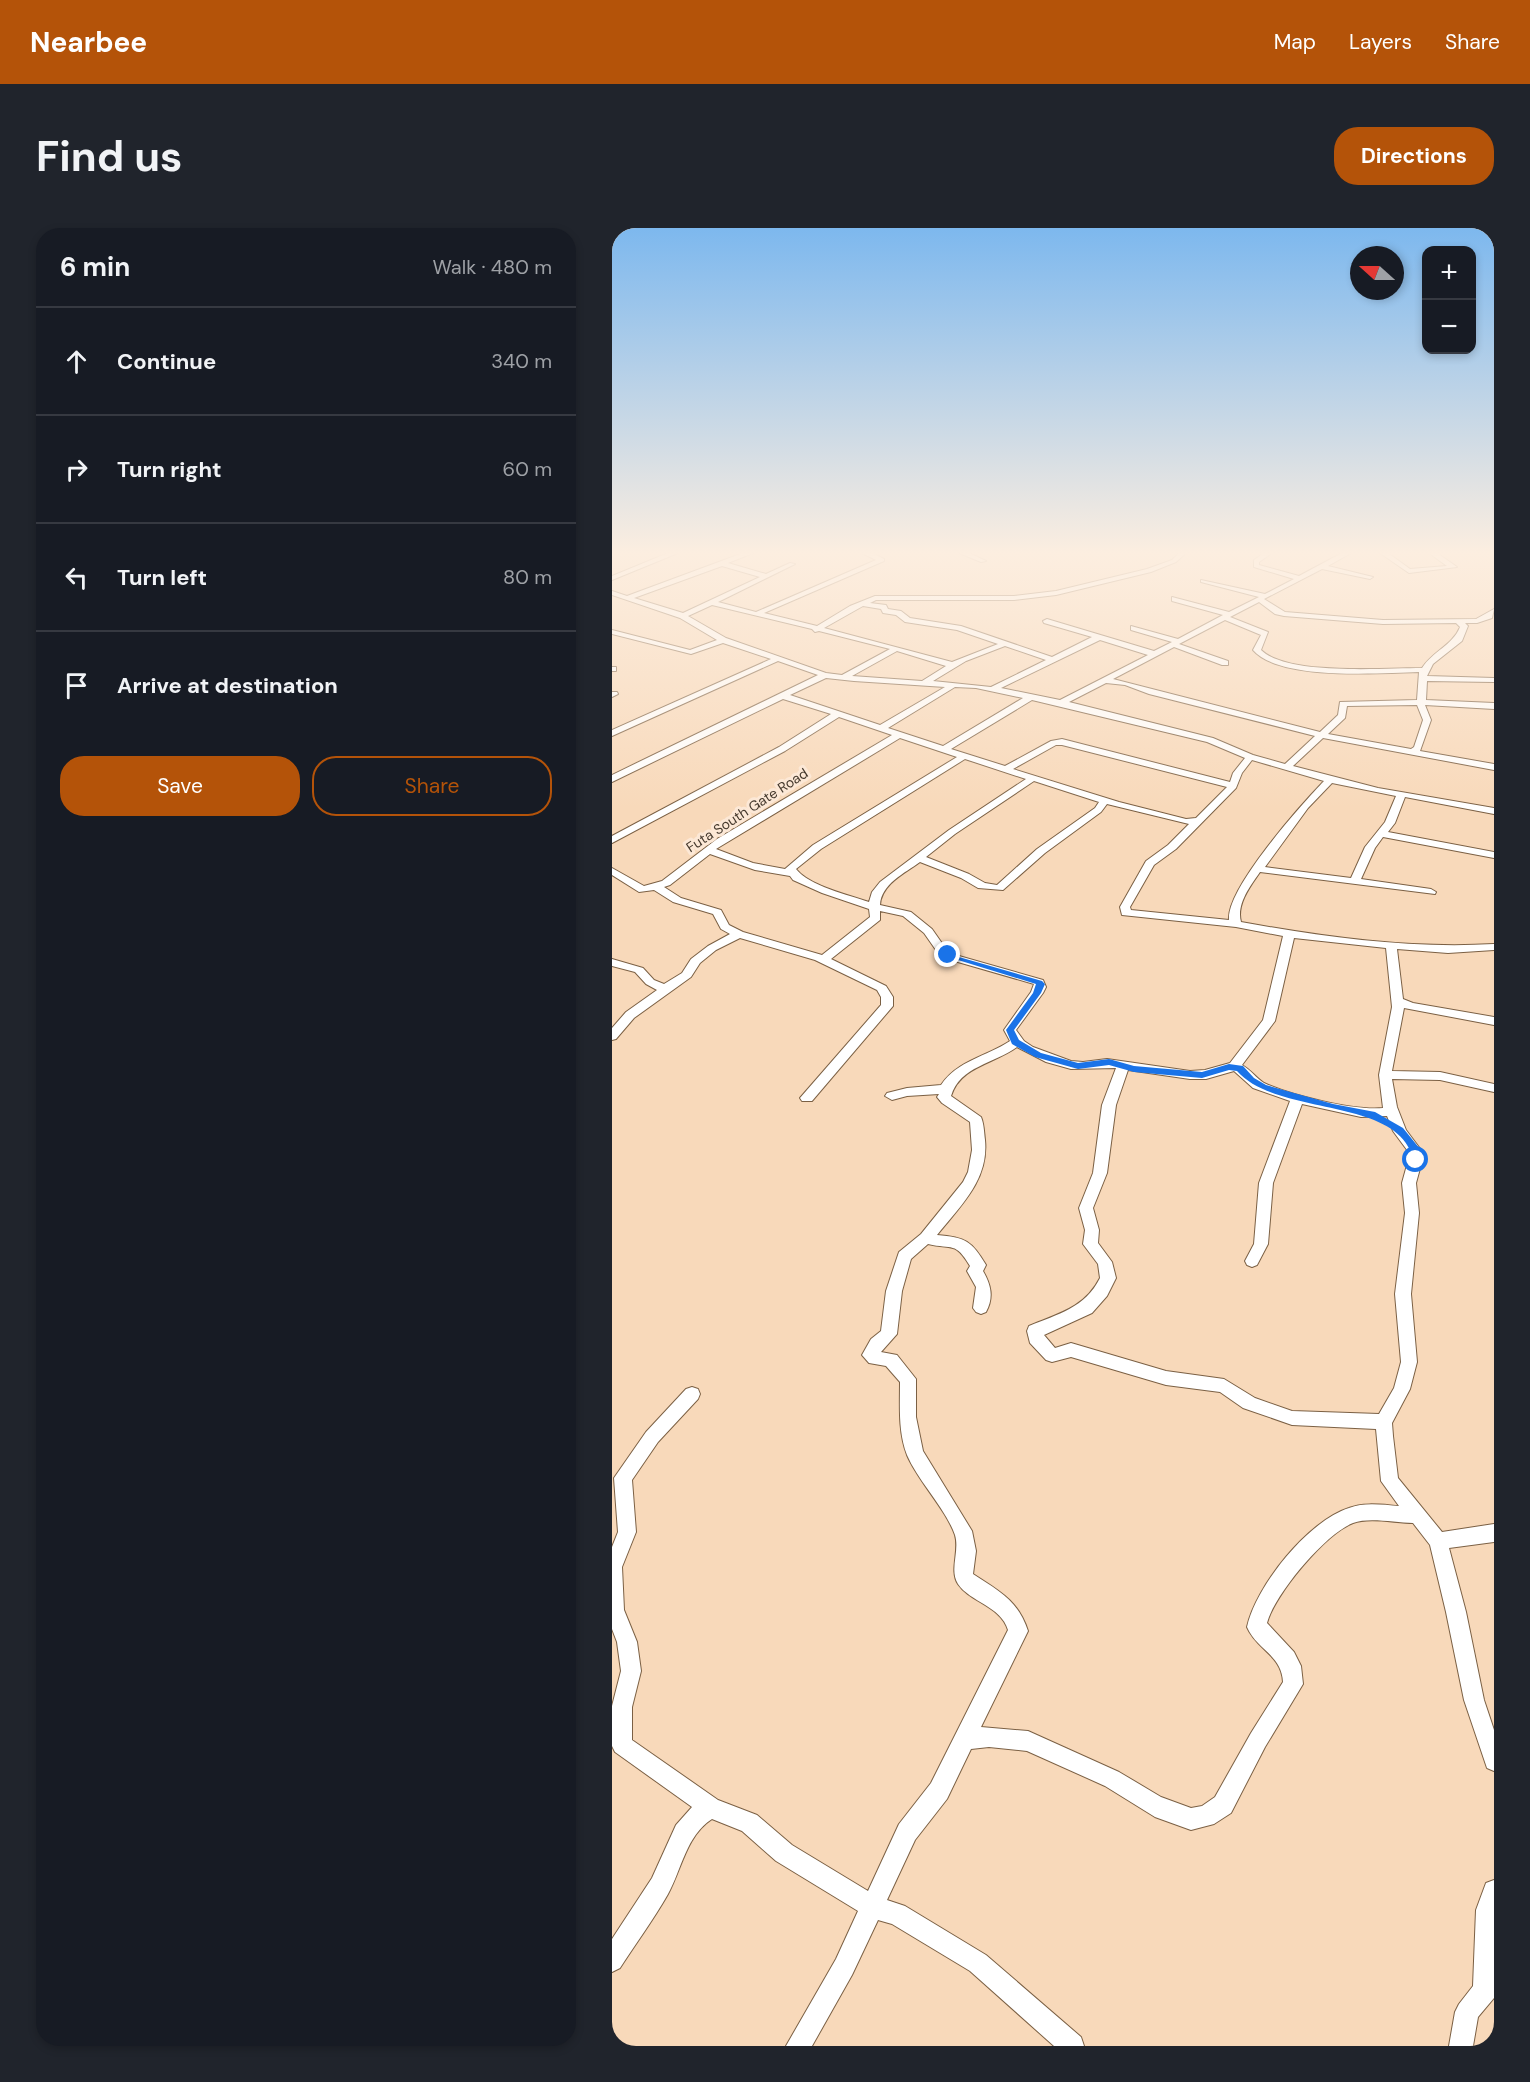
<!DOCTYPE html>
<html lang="en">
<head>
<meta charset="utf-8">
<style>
	body { margin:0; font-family:"DM Sans",sans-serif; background:#20242c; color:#f1f3f6 }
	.controls { position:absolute; right:18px; top:18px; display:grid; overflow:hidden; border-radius:12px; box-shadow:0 3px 9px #0003 }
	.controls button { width:54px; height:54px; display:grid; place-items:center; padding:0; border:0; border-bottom:2px solid #363941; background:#171b24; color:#f1f3f6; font:30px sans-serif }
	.compass { position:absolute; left:738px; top:18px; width:54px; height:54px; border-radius:50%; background:#171b24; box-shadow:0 3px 9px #0003; rotate:291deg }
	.stop { position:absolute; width:18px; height:18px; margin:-14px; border:4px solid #1a73e8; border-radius:50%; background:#fff }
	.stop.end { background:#1a73e8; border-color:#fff; box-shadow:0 2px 6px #0008 }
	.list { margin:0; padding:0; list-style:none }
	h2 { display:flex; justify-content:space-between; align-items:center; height:78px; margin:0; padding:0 24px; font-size:26px }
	h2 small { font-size:20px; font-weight:400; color:#9ea1a6 }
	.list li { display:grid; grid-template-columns:39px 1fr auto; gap:18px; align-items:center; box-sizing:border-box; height:108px; padding:0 24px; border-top:2px solid #363941 }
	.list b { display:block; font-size:22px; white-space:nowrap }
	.list em { font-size:20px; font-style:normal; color:#9ea1a6 }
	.actions { display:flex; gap:12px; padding:18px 24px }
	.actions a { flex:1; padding:14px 0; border:2px solid #b45309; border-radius:24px; text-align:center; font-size:21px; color:#b45309 }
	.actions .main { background:#b45309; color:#fff }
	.icon { flex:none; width:33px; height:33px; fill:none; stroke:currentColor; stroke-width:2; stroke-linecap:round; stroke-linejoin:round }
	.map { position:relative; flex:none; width:882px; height:1818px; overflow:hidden; border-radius:24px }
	header { display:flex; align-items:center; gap:36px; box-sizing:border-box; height:84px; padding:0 30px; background:#b45309; color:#fff }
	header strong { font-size:28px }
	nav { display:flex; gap:33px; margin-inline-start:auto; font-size:21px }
	.intro { display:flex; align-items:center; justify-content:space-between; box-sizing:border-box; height:144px; padding:0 36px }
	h1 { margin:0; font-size:42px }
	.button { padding:15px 27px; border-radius:24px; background:#b45309; color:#fff; font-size:21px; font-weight:700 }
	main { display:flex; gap:36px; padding:0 36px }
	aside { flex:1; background:#171b24; border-radius:24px; box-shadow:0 3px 9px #0003 }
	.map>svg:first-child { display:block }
</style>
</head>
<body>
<header>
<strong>Nearbee</strong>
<nav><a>Map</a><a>Layers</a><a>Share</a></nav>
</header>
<div class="intro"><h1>Find us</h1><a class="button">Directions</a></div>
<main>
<aside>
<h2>6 min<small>Walk · 480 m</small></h2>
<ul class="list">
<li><svg class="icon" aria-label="ahead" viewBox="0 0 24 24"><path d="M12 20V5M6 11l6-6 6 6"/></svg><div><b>Continue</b></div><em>340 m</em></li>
<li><svg class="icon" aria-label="right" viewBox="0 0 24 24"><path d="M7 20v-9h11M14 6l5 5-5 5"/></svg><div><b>Turn right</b></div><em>60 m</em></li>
<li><svg class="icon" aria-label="left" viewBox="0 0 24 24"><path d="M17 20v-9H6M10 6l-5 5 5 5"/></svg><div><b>Turn left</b></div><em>80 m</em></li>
<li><svg class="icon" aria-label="arrive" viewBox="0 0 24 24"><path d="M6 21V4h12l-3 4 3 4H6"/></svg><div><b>Arrive at destination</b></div></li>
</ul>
<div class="actions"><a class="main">Save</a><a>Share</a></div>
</aside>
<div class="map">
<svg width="882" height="1818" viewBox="0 0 882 1818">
	<rect width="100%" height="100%" fill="#f8d9ba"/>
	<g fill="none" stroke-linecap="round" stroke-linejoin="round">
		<defs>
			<g id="minor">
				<polygon points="56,325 66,325 0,352 0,348"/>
				<path d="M 131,325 L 141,325 L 116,335 L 154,346 L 178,335 L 183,336 L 106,374 L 144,384 L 264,332 L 250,325 L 260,325 L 272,331 L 272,333 L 152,385 L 205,398 L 238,378 L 263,368 L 402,368 L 444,363 L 535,341 L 560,332 L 567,325 L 574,325 L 564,334 L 539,344 L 444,367 L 402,372 L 264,372 L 258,375 L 274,377 L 276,381 L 289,383 L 298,390 L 349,398 L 440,429 L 480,409 L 432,395 L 431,393 L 435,391 L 542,423 L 560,414 L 519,402 L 519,398 L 566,411 L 611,387 L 560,373 L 560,369 L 617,384 L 647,369 L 589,354 L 589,352 L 653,366 L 682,351 L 642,339 L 642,332 L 652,325 L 660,325 L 647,334 L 647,337 L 687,348 L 730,325 L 739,325 L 716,338 L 761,349 L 758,351 L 710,341 L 652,371 L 673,384 L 771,392 L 864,391 L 882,381 L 880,390 L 865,395 L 853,395 L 856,398 L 850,413 L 821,436 L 815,448 L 882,450 L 882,454 L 815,453 L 814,472 L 882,475 L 882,481 L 813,477 L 819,492 L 808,523 L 882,536 L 882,542 L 711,510 L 681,538 L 766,560 L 882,580 L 882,586 L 793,569 L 783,595 L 776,604 L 882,624 L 882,630 L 771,609 L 763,620 L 749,651 L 819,661 L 824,664 L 823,666 L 648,644 C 639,657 624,676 629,694 C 712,709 798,721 882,716 L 882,722 L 836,725 L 785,721 L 791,771 L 801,775 L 882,789 L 882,797 L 792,780 L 780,843 L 828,844 L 882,856 L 882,864 L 828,852 L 780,851 L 785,879 L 794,902 L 812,926 L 804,955 L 807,985 L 799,1066 L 805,1134 L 798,1161 L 780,1195 L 781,1208 L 786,1250 L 830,1304 L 882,1296 L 882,1314 L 837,1320 L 854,1384 L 872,1472 L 882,1502 L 882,1543 L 875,1540 L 852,1472 L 834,1384 L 818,1317 L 801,1295 C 783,1295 758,1289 741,1295 C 713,1306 662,1367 655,1395 L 682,1424 L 689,1438 L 691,1456 L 653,1519 L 619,1585 L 602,1596 L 579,1602 L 543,1589 L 493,1558 L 415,1523 L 377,1519 L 359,1521 L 335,1571 L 303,1612 L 275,1672 L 293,1678 L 374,1727 L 469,1809 L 472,1818 L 442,1818 L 358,1743 L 280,1696 L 266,1692 L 240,1747 L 200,1818 L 174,1818 L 224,1731 L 246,1683 L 164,1633 L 130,1603 L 100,1591 C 74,1608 70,1640 56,1666 C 42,1691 24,1715 8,1740 L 0,1744 L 0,1711 L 40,1650 L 64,1597 L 80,1579 L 3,1524 L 0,1518 L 0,1478 L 9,1443 L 5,1414 L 0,1401 L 0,1319 L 6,1304 L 2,1250 L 34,1204 L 74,1161 L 80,1159 L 86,1161 L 88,1166 L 86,1171 L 46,1214 L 20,1252 L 24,1304 L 10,1339 L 12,1382 L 25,1414 L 29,1443 L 20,1479 L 20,1512 L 106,1572 L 145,1587 L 180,1617 L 256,1663 L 287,1596 L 319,1555 L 396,1402 C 389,1378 358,1374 346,1356 C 337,1342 348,1323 343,1307 C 334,1281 306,1253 295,1227 C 286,1204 288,1178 288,1154 L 274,1138 L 257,1135 L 250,1127 L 259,1111 L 269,1103 L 274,1063 L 287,1024 L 309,1006 L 351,954 L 356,944 L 360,922 L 358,894 L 330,875 L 325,869 L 327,866 L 295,868 L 280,872 L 273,868 L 275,865 L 295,860 L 329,857 C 346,832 374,829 398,813 L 392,802 L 419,764 L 422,756 L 339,732 L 326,725 L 312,705 L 291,688 L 268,683 L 268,692 L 219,731 L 274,758 L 281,769 L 281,778 L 200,873 L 190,873 L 188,870 L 269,777 L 269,769 L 265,762 L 203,732 L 128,710 L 104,722 L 88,735 L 79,749 L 22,790 L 4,811 L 0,812 L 0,800 L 14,784 L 45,762 L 34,756 L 23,744 L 0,738 L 0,731 L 31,740 L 42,752 L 52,756 L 70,745 L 79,731 L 96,718 L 118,706 L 109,701 L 101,686 L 61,674 L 42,662 L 27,664 L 0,647 L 0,640 L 32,658 L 50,653 L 105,611 L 280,507 L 227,489 L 173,523 L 0,615 L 0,608 L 167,519 L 219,486 L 171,471 L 0,554 L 0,547 L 206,447 L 166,433 L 0,508 L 0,502 L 159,431 L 111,415 L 79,426 L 0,406 L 0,402 L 78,422 L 105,412 L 68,390 L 0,367 L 0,363 L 15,368 ZM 110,338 L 148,349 L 71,385 L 22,370 ZM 647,374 L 663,386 L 672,388 L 771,396 L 844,395 L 848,399 C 841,417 821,423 810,440 C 773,440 676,448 649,422 L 656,404 L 618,389 ZM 100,377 L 200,401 L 203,404 L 207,403 L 278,421 L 230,447 L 214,445 L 114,410 L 76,388 ZM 251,378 L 269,381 L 271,385 L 284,387 L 293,394 L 345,402 L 386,416 L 340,434 L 212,400 ZM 613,392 L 649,407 L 641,422 C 668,453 768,445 807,444 L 805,472 L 728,474 L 726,487 L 708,504 L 501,451 L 562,419 L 610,437 L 616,437 L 616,433 L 567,416 ZM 488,412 L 536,427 L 448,472 L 389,460 ZM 393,418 L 434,432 L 379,459 L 321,453 L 354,433 ZM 285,423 L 334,438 L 310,453 L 240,448 ZM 214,450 L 242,453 L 333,459 L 268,497 L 178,467 ZM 494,455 L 513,457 L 537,466 L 703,508 L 673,536 L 641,527 L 601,510 L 457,474 ZM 343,459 L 364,460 L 411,470 L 331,518 L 276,500 ZM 420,472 L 595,514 L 633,530 L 621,545 L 618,554 L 450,511 L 439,513 L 393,538 L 339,521 ZM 805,477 L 811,492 L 802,519 L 799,521 L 716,506 L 733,490 L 735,478 ZM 288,510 L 345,529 L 201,617 L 173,641 L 141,635 L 104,621 ZM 444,517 L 450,517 L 615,559 L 584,590 L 574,591 L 507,574 L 401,541 ZM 353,531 L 414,551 L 337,602 L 268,654 L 260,664 L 257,674 C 237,667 197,658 184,641 L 209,621 ZM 640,532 L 712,553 C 689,577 614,661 617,692 L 519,682 L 518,679 L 542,637 L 564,621 L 624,560 L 630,545 ZM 422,553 L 487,574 L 483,580 L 425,621 L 385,657 L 373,655 L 357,646 L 314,629 L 343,606 ZM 720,555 L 784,568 L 773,594 L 753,619 L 739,650 L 653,639 L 696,580 ZM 495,576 L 577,596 L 556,617 L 534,633 L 508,679 L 510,687 L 624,699 L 671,708 L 651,792 L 618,835 L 593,842 L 578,843 L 495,831 L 471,834 L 459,833 L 421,819 L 412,813 L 404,802 L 431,765 L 434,759 L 431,752 L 347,728 L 334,721 L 320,701 L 299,684 L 268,677 C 269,656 293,645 308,634 L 349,650 L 366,660 L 391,662 L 433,625 L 489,584 ZM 98,626 L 143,642 L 178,648 L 181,652 L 210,665 L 257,681 L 258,689 L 210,727 L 131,704 L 117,697 L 109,682 L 69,670 L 52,659 L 58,657 ZM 682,710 L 774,720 L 780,779 L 767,847 L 771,880 C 742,883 678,867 652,855 C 644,850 639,842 630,837 L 663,793 ZM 405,819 L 434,834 L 459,841 L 504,840 L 490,877 L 481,945 L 467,980 L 473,1002 L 471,1016 L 486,1036 L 488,1050 C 473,1080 446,1086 417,1098 L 415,1103 L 418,1115 L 434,1132 L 440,1134 L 459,1129 L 554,1157 L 608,1164 L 631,1180 L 680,1197 L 764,1201 L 769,1253 L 787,1278 C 771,1277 752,1274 737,1280 C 696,1293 644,1358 635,1399 C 644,1421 670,1427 671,1454 L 639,1505 L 603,1569 L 590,1578 L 579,1580 L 549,1569 L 507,1544 L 416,1503 L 369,1499 L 416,1403 C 406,1372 387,1363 361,1346 L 364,1323 L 360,1303 L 311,1223 L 304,1189 L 304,1151 L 285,1127 L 269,1124 L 285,1106 L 290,1063 L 299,1031 L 316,1016 C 341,1022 343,1013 358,1038 L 355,1043 L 364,1059 L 361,1080 L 364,1084 L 369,1086 L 374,1084 C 382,1069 379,1057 371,1043 L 374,1037 C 360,1013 353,1009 325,1007 C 348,978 377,952 373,912 C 372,904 372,896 369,889 L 339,868 C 348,838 382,836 405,819 ZM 516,842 L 578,851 L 594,851 L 622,843 L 641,860 L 678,873 L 647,955 L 642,1016 L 633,1033 L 635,1037 L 640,1039 L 645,1037 L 656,1016 L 661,955 L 690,876 L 749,889 L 775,888 L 781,903 L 798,926 L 790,955 L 793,985 L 783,1066 L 789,1134 L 782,1160 L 767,1186 L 680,1183 L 643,1170 L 612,1151 L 554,1143 L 459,1115 L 443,1120 L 432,1107 L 480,1085 L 495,1068 L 504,1050 L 500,1034 L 486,1015 L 487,1002 L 481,980 L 495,945 L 504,877 Z"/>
				<polygon points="347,325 357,325 374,333 369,334"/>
				<polygon points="768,325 776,325 798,341 835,338 817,325 825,325 845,339 797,345"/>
				<rect x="0" y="439" width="4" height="4"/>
				<polygon points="0,464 5,464 6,466 0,469"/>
				<polygon points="882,1652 882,1770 866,1789 861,1818 837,1818 843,1784 847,1776 861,1758 864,1682 874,1655"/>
			</g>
		</defs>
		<use href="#minor" stroke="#7b6044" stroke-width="2"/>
		<use href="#minor" fill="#fff" fill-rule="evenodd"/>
	</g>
	<linearGradient id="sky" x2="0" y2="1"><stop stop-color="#7db8ee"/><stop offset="0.56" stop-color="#fceee0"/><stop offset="1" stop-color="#fceee0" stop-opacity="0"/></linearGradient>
	<rect width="882" height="580" fill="url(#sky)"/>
	<path fill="#1a73e8" d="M 333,725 L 430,753 L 433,756 L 429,765 L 402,802 L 407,812 L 429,825 L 466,835 L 497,831 L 522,838 L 590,844 L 617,836 L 631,838 L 642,850 L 654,857 L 721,876 L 763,884 L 791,900 L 808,921 L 808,935 L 801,935 C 799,931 800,925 798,922 C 774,870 664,887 625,843 L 617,842 L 590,850 L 522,844 L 497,837 L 466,841 L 423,829 L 400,816 L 394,802 L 421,765 L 424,756 L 333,728 Z"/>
	<g text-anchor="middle" stroke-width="6" stroke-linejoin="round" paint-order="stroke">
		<g font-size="14" fill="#45392d" stroke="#fce8d6">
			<text transform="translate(135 582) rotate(-33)" y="5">Futa South Gate Road</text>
		</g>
	</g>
</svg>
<div class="controls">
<button>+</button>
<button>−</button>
</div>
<svg class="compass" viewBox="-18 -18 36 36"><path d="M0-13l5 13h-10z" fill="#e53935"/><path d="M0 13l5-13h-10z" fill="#9ea1a6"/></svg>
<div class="stop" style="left:804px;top:932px"></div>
<div class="stop end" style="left:336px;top:727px"></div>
</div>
</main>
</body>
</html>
